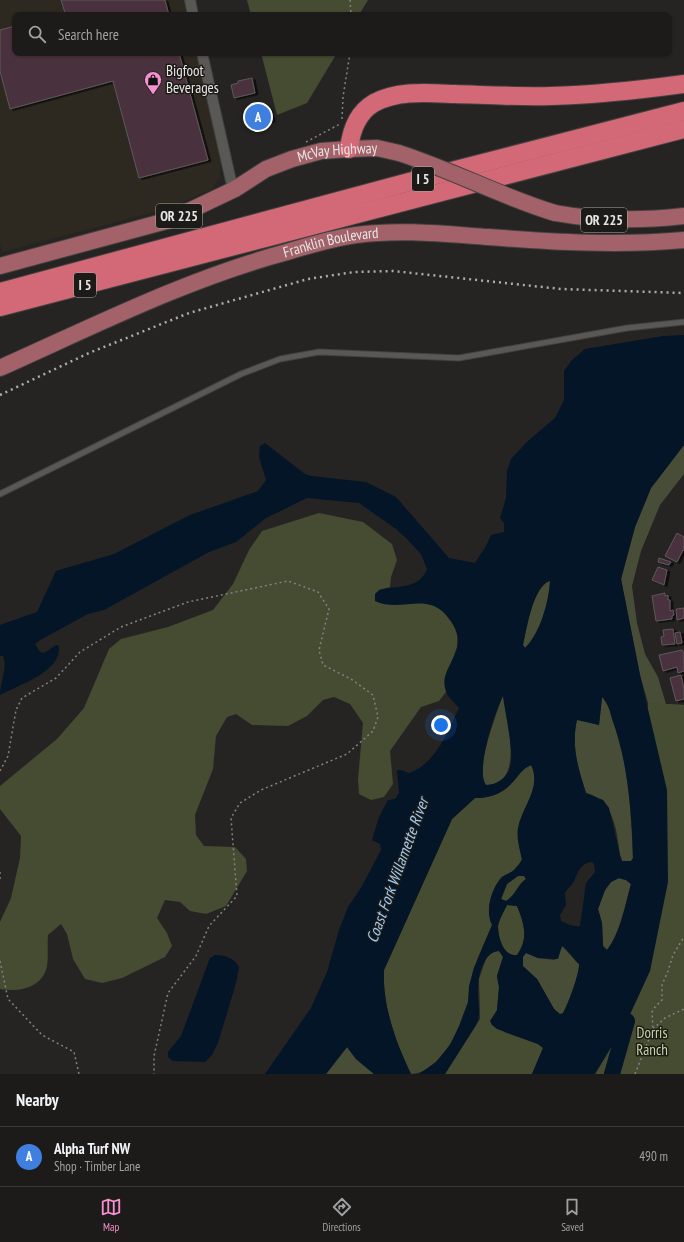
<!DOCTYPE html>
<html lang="en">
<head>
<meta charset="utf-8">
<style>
	body { margin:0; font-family:"PT Sans Narrow",sans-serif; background:#252423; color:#f1f3f6 }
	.you { position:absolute; left:441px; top:725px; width:14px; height:14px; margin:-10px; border:3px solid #fff; border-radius:50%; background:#1a73e8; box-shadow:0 0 0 6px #1a73e833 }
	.badge { display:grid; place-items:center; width:26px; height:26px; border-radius:50%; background:#f690d1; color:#fff; font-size:13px; font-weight:700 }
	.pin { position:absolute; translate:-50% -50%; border:2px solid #fff; box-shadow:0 1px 4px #0006 }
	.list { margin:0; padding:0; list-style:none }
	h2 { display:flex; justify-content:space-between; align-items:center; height:52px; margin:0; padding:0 16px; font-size:17px }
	h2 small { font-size:13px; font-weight:400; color:#a0a1a2 }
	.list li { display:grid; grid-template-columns:26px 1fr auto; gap:12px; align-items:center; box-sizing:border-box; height:60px; padding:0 16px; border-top:1px solid #3a3939 }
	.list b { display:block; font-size:15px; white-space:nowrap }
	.list p { margin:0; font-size:13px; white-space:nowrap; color:#a0a1a2 }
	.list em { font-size:13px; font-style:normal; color:#a0a1a2 }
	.icon { flex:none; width:22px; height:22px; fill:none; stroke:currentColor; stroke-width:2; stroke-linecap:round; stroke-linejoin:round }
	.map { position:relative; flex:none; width:684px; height:1074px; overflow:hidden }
	.search { position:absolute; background:#1c1b1a; box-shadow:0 1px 3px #0004; left:12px; right:12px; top:12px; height:44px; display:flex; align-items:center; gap:10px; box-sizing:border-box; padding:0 14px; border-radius:8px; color:#a0a1a2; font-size:15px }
	.sheet { height:112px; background:#1c1b1a }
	nav { display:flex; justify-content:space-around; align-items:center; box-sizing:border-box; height:56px; border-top:1px solid #3a3939; background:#1c1b1a; font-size:11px; color:#a0a1a2 }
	nav a { display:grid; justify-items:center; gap:2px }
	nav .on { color:#f690d1 }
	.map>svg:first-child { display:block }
</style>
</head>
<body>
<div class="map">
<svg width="684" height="1074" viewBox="0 0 684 1074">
	<defs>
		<filter id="shadow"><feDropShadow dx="3" dy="1.5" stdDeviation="0" flood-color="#0009"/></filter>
	</defs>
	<rect width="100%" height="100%" fill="#252422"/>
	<polygon fill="#2d2921" points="0,0 185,0 188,15 15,15 15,53 197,53 221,160 220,177 212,189 170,208 2,252 0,243"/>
	<g fill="#474d36">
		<polygon points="684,445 684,474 660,505 641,551 632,586 637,623 645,654 658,677 666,704 684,705 684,1074 595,1074 627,1021 648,703 640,675 621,579 635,527 651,488"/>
		<path d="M 550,580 C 549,603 541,632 525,648 L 523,645 C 527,627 532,589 550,580 Z"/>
		<path d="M 503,695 C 506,718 526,786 486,785 C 474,770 497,713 503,695 Z"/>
		<path d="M 602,697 C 626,725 632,820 633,859 L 631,861 L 622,861 L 620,855 C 617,831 614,800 586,793 C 578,768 571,746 577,719 L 599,725 Z"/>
		<path d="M 618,878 L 626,880 L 631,884 C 625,906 620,932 607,950 L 603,946 L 602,923 L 598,909 L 605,890 L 611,882 Z"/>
		<path d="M 562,946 L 579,964 C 580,972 568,1005 563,1013 L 560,1015 L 554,1009 L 537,979 L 522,966 L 523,956 L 526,953 L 538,958 L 555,960 Z"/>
		<polygon points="347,1047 356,1059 374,1074 326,1074"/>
	</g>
	<g fill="#454c32">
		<polygon points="247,0 368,0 359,15 251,15"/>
		<polygon points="261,53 337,53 307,103 277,115"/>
		<path d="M 319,513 L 363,522 L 392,544 L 397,560 L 391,577 L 390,587 L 379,590 L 440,607 L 455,626 L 458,633 L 457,647 L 445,680 L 446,692 L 439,701 L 421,707 L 390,751 L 393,784 L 384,797 L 371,800 L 359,794 L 358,779 L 363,723 L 350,704 L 334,697 L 323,700 L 307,716 L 288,726 L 252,725 L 236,714 L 227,717 L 216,736 L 213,769 L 195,815 L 196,835 L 204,846 L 235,847 L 246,859 L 247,871 L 226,906 L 206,914 L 190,911 L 180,902 L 165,900 L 157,918 L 167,933 L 172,946 L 165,957 L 122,978 L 102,983 L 85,979 L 73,959 L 67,934 L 61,924 L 48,935 C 47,946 49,961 46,970 C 39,989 18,992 0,989 L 0,922 L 11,898 L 20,858 L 21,836 L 0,809 L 0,786 L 57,739 L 84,708 L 109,649 L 121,639 L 168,627 L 213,610 L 233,584 L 249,550 L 262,531 Z"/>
		<polygon points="648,703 684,705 684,1074 595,1074 627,1021 650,971 667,790"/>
		<path d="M 532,765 C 540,786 529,797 523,816 C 519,828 519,847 522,859 C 520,863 517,867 514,870 C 511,873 504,875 501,878 C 491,890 485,911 492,925 C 486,939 479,954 474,968 C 470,980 470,992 468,1004 C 462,1028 438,1074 411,1074 C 396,1042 382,1006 384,970 L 452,819 L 475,798 C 489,798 501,795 511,784 C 518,777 522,768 532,765 Z"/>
		<path d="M 518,876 L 524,876 L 526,879 C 517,885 516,895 506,901 L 501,899 L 507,884 Z"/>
		<path d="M 507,905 L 517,906 C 524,923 529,938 517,955 C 503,957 498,937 498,926 C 499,920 504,911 507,905 Z"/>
		<polygon points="492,951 499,951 503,957 497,976 499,987 497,1010 504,1032 538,1044 543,1048 532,1074 445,1074 480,1019 479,979 487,956"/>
	</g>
	<g fill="#031526" fill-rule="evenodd">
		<path d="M 684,335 L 684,445 L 651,488 L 635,527 L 621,579 L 640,675 L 667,790 L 668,882 L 650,971 L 627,1021 L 595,1074 L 532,1074 L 543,1048 L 538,1044 L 497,1029 L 492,1025 L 490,1021 L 497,1010 L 499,987 L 497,976 L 503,957 L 499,951 C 484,952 478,974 478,988 C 477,1001 482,1013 476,1025 L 445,1074 L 419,1074 L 436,1062 L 450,1045 L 459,1026 L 468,1002 L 469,986 L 474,968 L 492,925 C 485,911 491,890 501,878 C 504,875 511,873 514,870 C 517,867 520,863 522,860 C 520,850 516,837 518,828 C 522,806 542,788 531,765 C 522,768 518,777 511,784 C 500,795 489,798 475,798 L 452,819 L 384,970 C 382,1005 396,1043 411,1074 L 374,1074 L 356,1059 L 347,1047 L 326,1074 L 265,1074 L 311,1008 L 327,972 L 339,930 L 348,907 L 362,886 L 381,850 L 380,844 L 372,840 L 379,817 L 388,800 L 395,799 L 399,793 L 397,770 L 401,770 L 409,773 C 435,765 448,731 459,708 C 455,703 448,698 446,691 C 436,665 477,651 446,615 C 426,592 400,613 375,601 L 375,594 L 379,590 C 397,585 419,590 427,569 L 421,554 L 406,538 L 396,529 L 359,503 L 307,498 L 266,518 L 236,542 L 209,552 L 104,610 L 88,614 L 40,640 L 35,644 L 40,652 L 44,653 L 56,645 L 59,646 C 62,672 18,685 0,695 C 0,682 8,668 3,656 L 0,656 L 0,625 L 37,612 L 56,571 L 114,554 L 190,515 L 258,491 L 266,480 L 259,457 L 260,446 L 265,443 L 305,474 L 311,476 L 366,482 L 396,497 L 449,558 L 475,563 L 486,546 L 491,535 L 504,532 L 504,523 L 500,518 L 506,498 L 507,471 L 511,459 L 528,441 L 555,418 L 564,400 L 564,371 L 572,360 L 585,349 L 663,336 ZM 550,581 C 549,601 540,634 525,648 L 523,645 C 527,628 533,586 550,581 ZM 503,696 C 505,712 513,748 511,762 C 510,775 499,785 486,785 C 475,771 495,711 503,696 ZM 602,697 C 608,703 610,711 612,719 C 628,763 632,812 633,858 L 631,861 L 622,861 L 620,855 L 609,808 L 603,800 L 586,793 C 578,768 571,746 577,720 L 599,725 ZM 592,862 L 594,864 L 595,872 L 586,883 L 580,926 C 573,927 567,924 561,921 L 560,915 L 566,905 L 565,893 C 567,889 571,886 573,883 C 578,873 580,863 592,862 ZM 518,876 L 524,876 L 526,879 C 517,885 516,895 506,901 L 501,899 L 507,884 ZM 619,878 L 626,880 L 631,884 C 625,905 621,933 607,950 L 603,946 L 602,923 L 598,909 L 605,890 L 611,882 ZM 507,905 L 517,906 C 524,923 529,939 517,955 C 503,957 498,937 498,926 C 499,920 504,911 507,905 ZM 562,946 C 568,949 573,959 579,964 C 580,972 568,1005 563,1013 L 560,1014 L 554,1009 L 537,979 L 523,966 L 523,957 L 526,953 L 538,958 L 558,959 Z"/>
		<path d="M 215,955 C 224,955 235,958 239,967 L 236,983 L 218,1043 L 212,1055 L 205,1062 L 173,1061 L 168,1057 L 168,1052 L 181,1036 L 207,966 L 210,958 Z"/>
	</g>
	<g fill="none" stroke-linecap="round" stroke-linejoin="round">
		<polyline stroke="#031526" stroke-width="16" points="612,1074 627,1021"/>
	</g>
	<g fill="#4a303e" stroke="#5d595b" filter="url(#shadow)">
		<polygon points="61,0 165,0 169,15 57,15 65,13"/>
		<polygon points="15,26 15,53 179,53 208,160 139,178 113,81 10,109 0,71 0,30"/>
		<polygon points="252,78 255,93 234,98 231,85 238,83 238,81"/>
		<polygon points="269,108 272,120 247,126 245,114"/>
		<polygon points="677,533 684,537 684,551 683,550 677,562 665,556"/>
		<polygon points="659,558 671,562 669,565 658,562"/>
		<polygon points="658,567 667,570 664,585 652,580"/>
		<polygon points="665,593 665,596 668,595 668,600 670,600 670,611 673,610 674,615 672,616 672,619 656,621 652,596"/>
		<polygon points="684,608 684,618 677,620 676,609"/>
		<polygon points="673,629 675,644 662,645 661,637 664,636 663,630"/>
		<polygon points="680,632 682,643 677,644 675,633"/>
		<polygon points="682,650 684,654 684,671 678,673 677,667 663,671 659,655"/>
		<polygon points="681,675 684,689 684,699 676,701 670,678"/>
	</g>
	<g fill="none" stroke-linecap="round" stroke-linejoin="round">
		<defs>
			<polyline id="service" points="0,494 241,374 280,359 319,352 459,358 627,328 684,322"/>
			<g id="minor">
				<polyline points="190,0 193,15"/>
				<polyline points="202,53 231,181 235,189"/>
			</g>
			<g id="primary">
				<path d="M 555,213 C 599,221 640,221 684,216"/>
				<path id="s1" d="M 0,266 L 170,220 L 235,189 L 266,169 L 292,159 L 321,151 L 349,149 L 377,148 L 399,153"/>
				<path id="s2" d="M 0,368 C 94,326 187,279 287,252 C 310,245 333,238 356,235 C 400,229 445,234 488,237 C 553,242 619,246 684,240"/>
			</g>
			<g id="motorway">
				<path d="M 349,149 C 351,131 357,113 374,103 C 398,90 428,93 455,94 C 487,95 519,97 551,96 C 596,95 640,90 684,84"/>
				<polyline points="0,292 409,182 684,111"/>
				<polyline points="0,307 684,129"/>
			</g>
		</defs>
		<use href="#service" stroke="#43413f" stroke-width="7"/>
		<use href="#minor" stroke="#43413f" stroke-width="12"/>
		<use href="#primary" stroke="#43413f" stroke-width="18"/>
		<use href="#motorway" stroke="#43413f" stroke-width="20"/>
		<g stroke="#838280" stroke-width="1.5" stroke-dasharray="2 3" stroke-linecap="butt">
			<polyline points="350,0 351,15"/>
			<polyline points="342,119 343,97 350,53"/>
			<polyline points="306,142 340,124"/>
			<polyline points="0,771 8,756 16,710 22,698 56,678 80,652 121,627 188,602 288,581 318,592 329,609 319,650 323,665 351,679 373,695 378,717 373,731 347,754 261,790 240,803 231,818 237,896 209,926 196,956 168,993 154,1056 154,1074"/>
			<polyline points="0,872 0,880"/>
			<polyline points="0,961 8,999 42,1035 74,1052 79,1074"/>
			<polyline points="653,1029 665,1018 684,1009"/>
			<polyline points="635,1074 653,1029 652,1012 655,1007 662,1000 662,985 668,971 673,955 684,937"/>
		</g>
		<use href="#service" stroke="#5a5855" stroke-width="5"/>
		<use href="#minor" stroke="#5a5855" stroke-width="10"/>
		<use href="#primary" stroke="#a36269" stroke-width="16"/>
		<use href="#motorway" stroke="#d36877" stroke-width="18"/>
		<polyline stroke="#aeadab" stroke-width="2.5" stroke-dasharray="2 4" stroke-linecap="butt" points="0,395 89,353 189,313 308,279 354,272 393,271 561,289 684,293"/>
		<defs>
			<path id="primary-bridge" d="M 399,153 C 452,170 502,197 555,213"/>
		</defs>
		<use href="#primary-bridge" stroke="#43413f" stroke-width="18" stroke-linecap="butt"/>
		<use href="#primary-bridge" stroke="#a36269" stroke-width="16"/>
	</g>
	<defs>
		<symbol id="shop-pin" viewBox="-11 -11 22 30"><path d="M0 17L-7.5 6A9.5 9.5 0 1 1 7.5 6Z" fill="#f690d1" stroke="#1c1b18"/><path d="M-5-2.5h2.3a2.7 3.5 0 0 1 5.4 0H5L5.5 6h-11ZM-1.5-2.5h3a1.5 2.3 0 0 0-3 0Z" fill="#111"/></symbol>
	</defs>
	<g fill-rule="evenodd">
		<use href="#shop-pin" x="143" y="70" width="20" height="27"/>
	</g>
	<g text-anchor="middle" stroke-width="3" stroke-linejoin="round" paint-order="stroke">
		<g fill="#1c1b18" stroke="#aaa9a7" stroke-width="1">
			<rect x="412" y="167" width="22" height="24" rx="3"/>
			<rect x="156" y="204" width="46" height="24" rx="3"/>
			<rect x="581" y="208" width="46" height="24" rx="3"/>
			<rect x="74" y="273" width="22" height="24" rx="3"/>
		</g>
		<g font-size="14" font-weight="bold" fill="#e7e6e4">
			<text x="423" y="184">I 5</text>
			<text x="179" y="221">OR 225</text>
			<text x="604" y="225">OR 225</text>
			<text x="85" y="290">I 5</text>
		</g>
		<g font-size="15" fill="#e7e6e4" stroke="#1c1b18" text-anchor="start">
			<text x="166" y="76">Bigfoot<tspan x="166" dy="17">Beverages</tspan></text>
		</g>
		<g font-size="15" fill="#e7e6e4" stroke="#1c1b18">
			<text dy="5" stroke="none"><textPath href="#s1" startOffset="359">McVay Highway</textPath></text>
			<text dy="5" stroke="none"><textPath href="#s2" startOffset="355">Franklin Boulevard</textPath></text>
		</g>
		<g font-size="15" fill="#c7d6a1" stroke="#1c1b18">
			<text x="652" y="1038">Dorris<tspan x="652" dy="17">Ranch</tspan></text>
		</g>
		<g font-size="16" font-style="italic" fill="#9fcaf2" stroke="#1c1b18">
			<text transform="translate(397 870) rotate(-70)" y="6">Coast Fork Willamette River</text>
		</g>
	</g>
</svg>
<div class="you"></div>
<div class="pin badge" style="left:258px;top:117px;background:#3f7fe0">A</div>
<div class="search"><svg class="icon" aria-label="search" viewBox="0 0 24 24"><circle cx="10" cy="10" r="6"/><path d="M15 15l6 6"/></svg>Search here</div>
</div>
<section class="sheet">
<h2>Nearby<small></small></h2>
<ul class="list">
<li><span class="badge" style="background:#3f7fe0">A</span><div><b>Alpha Turf NW</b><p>Shop · Timber Lane</p></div><em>490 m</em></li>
</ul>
</section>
<nav>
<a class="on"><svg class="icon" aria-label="map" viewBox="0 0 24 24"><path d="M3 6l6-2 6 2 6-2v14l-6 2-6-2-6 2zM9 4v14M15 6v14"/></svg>Map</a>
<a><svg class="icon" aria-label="directions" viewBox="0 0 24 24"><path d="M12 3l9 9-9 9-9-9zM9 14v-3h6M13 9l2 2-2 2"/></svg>Directions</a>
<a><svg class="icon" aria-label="saved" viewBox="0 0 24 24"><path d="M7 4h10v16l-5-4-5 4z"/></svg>Saved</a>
</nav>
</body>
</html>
